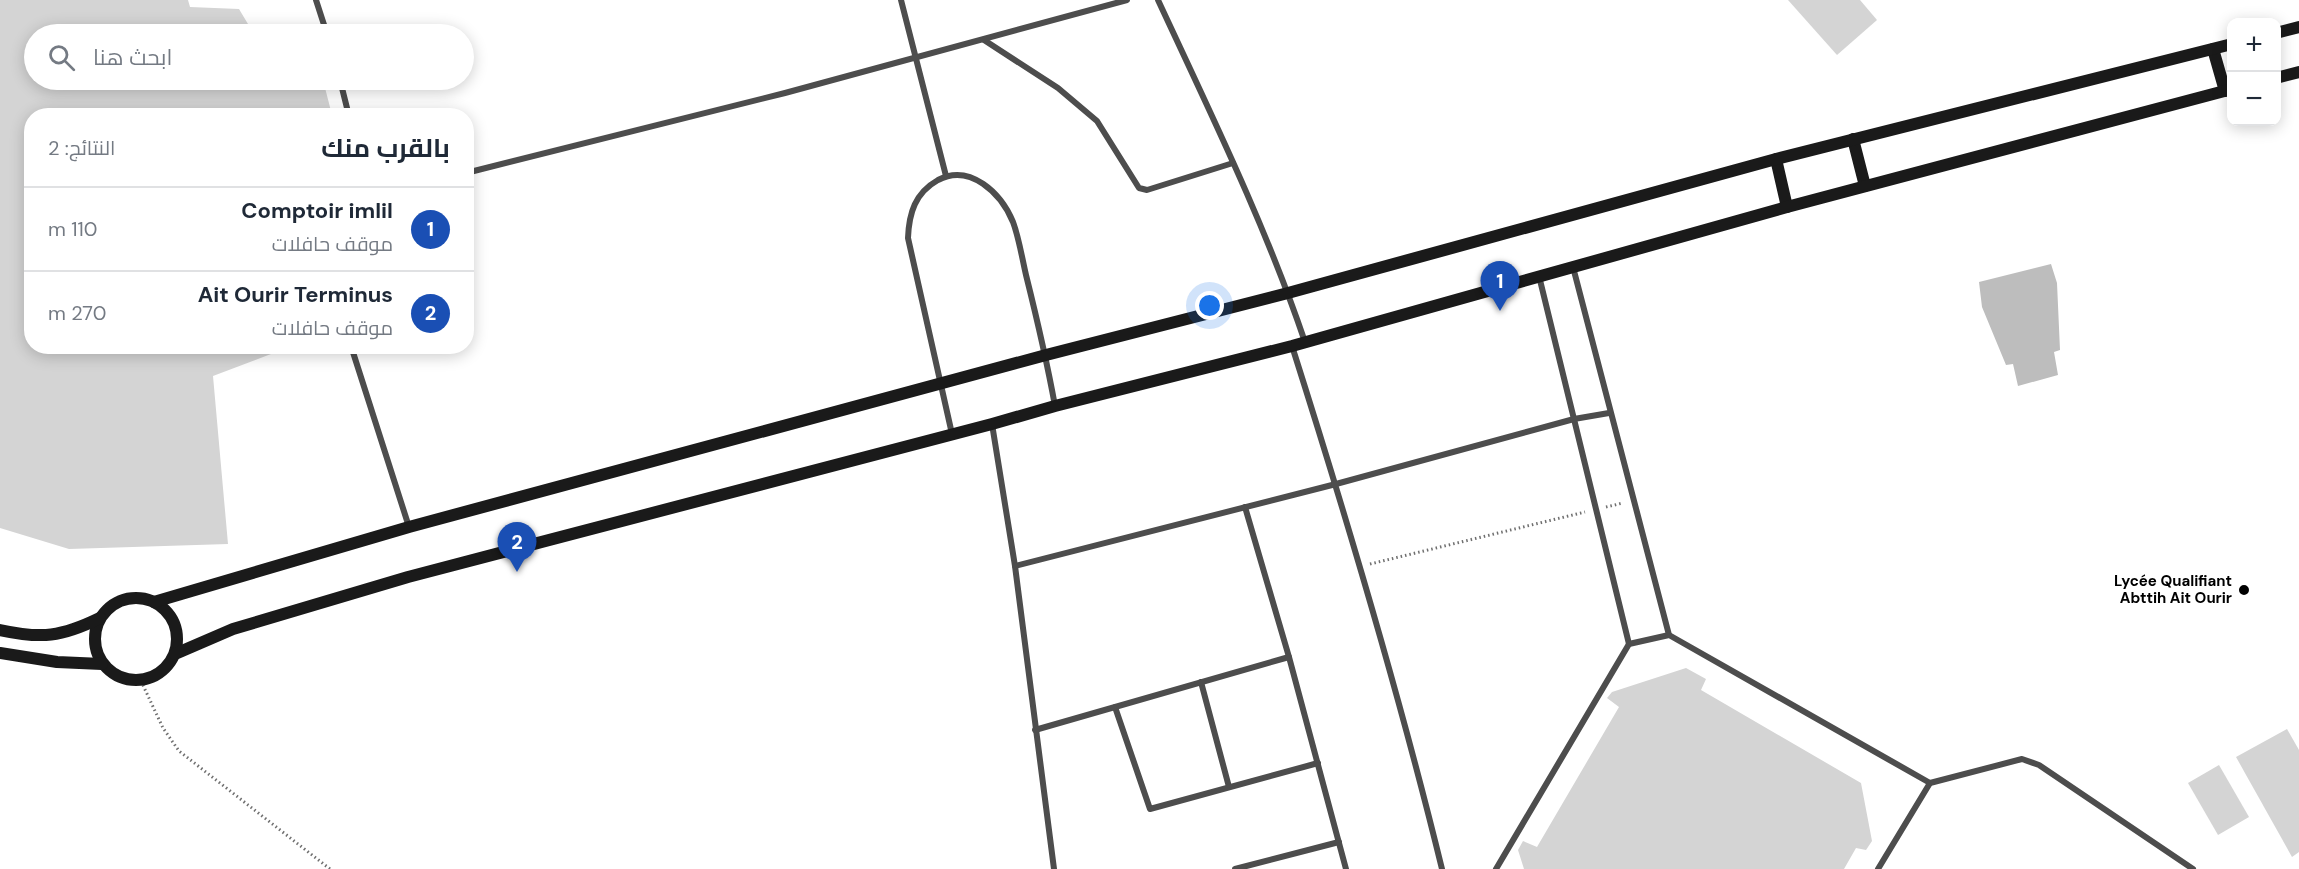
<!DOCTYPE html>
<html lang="ar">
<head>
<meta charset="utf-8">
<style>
	body { margin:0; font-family:"DM Sans",Cairo,sans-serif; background:#f2f2f3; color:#1f2937; direction:rtl }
	.controls { position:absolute; right:18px; top:18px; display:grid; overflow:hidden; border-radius:12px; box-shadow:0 3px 15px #0003 }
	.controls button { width:54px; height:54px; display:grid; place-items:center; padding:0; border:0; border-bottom:2px solid #e0e1e3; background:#fff; color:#1f2937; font:30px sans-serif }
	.you { position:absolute; left:1210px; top:306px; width:21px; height:21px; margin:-15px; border:4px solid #fff; border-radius:50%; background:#1a73e8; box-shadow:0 0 0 9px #1a73e833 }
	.badge { display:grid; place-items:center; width:39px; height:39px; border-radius:50%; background:#000; color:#fff; font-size:20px; font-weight:700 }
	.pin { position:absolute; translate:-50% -50px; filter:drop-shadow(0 2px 3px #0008) }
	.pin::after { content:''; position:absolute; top:32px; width:21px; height:18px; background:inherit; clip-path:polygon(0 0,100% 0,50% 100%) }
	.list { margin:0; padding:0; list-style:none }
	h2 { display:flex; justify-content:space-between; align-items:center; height:78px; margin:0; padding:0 24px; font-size:26px }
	h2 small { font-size:20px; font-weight:400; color:#747a83 }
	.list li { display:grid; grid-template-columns:39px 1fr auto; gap:18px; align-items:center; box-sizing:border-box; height:84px; padding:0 24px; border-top:2px solid #e0e1e3 }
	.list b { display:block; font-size:22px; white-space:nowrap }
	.list p { margin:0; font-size:20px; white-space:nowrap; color:#747a83 }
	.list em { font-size:20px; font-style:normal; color:#747a83 }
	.icon { flex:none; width:33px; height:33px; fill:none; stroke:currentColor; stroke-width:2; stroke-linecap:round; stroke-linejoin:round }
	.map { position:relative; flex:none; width:2299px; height:869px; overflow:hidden; direction:ltr }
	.search { position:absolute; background:#fff; box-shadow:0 3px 15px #0003; left:24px; top:24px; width:450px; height:66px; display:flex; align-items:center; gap:15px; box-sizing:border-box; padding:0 21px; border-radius:33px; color:#747a83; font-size:22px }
	.panel { position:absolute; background:#fff; box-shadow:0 3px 15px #0003; left:24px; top:108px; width:450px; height:246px; border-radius:24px; direction:rtl }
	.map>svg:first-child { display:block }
</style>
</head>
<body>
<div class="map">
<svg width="2299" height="869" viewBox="0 0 2299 869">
	<rect width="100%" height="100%" fill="#fff"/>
	<g fill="#d4d4d4">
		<polygon points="0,0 188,0 190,7 239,9 254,34 34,34 34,80 323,80 332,115 32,116 32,346 282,347 271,354 213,376 228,544 69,549 0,528"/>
		<polygon points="1788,0 1860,0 1877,20 1837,55"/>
		<polygon points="1686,668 1706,679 1701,690 1861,783 1872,841 1866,850 1856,848 1844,869 1524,869 1518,850 1523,841 1537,847 1619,707 1607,698 1612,692"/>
		<polygon points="2287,729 2299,750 2299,852 2292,857 2236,757"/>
		<polygon points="2219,765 2249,817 2218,835 2188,783"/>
	</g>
	<polygon fill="#bdbdbd" points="2051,264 2057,283 2060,350 2054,352 2058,375 2018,386 2013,364 2006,365 1982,307 1979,282"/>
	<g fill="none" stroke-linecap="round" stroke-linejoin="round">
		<g stroke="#6f6f6f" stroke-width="3" stroke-dasharray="1.5 3" stroke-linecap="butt">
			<polyline points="1606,507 1623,503"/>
			<polyline points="1370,564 1585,512"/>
			<polyline points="141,681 163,728 179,751 330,869"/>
		</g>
		<g stroke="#4d4d4d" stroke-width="6">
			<polyline points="316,0 327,34"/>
			<polyline points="901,0 946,176"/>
			<path d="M 1158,0 C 1210,112 1265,224 1305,342"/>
			<polyline points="984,40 1058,88 1097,121 1139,188 1147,190 1233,163"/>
			<polyline points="340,80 349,116"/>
			<polyline points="466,173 785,93 1127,0"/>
			<polyline points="1573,267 1669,635"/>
			<polyline points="1539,276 1629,644"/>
			<polyline points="351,346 409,527"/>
			<path d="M 1292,346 C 1347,519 1399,693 1442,869"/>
			<polyline points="992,424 1015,566 1054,869"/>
			<path d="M 952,434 L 908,238 C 909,213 915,193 938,180 C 970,163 1001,193 1013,222 C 1019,238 1022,258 1026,275 C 1037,319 1047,362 1055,406"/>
			<polyline points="1245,507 1289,657 1346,869"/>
			<polyline points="1015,566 1336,484 1574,419 1609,413"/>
			<polyline points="1201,682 1229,787"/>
			<polyline points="1115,707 1150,809 1318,763"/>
			<polyline points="1035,730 1289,657"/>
			<polyline points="1235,869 1339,842"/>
			<polyline points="1496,869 1629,644 1669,635 1930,783"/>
			<polyline points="1878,869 1930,783 2022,759 2039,765 2193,869"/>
		</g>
		<g stroke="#1a1a1a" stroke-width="12">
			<polyline points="2276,33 2299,27"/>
			<polyline points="2213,49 2225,91"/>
			<polyline points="2276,78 2299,72"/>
			<polyline points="1853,139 1865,186"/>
			<polyline points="1776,159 1787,207"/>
			<circle cx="136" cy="639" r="41"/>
			<polyline points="154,602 409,527 1046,355 1288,293 1776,159 2232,44"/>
			<path d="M 0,630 C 42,639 61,637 100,618"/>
			<polyline points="0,653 57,662 102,664"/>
			<polyline points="175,654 233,629 408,577 992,424 1055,406 1292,346 1787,207 2232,89"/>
		</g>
	</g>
	<circle fill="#000" stroke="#fff" stroke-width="2" cx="2244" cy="590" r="6"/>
	<g text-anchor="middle" stroke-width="6" stroke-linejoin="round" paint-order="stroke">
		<g font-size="15" font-weight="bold" fill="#000" stroke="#fff" text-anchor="end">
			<text x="2232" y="586">Lycée Qualifiant<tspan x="2232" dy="17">Abttih Ait Ourir</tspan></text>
		</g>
	</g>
</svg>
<div class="controls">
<button>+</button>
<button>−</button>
</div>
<div class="you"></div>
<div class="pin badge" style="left:1500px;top:311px;background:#1a4fb4">1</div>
<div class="pin badge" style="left:517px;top:572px;background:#1a4fb4">2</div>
<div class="search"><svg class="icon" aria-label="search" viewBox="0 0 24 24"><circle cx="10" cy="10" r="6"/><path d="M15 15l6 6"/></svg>ابحث هنا</div>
<section class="panel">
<h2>بالقرب منك<small>النتائج: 2</small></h2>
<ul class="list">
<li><span class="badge" style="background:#1a4fb4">1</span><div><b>Comptoir imlil</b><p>موقف حافلات</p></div><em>110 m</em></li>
<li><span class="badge" style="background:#1a4fb4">2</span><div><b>Ait Ourir Terminus</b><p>موقف حافلات</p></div><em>270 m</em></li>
</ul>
</section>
</div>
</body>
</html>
